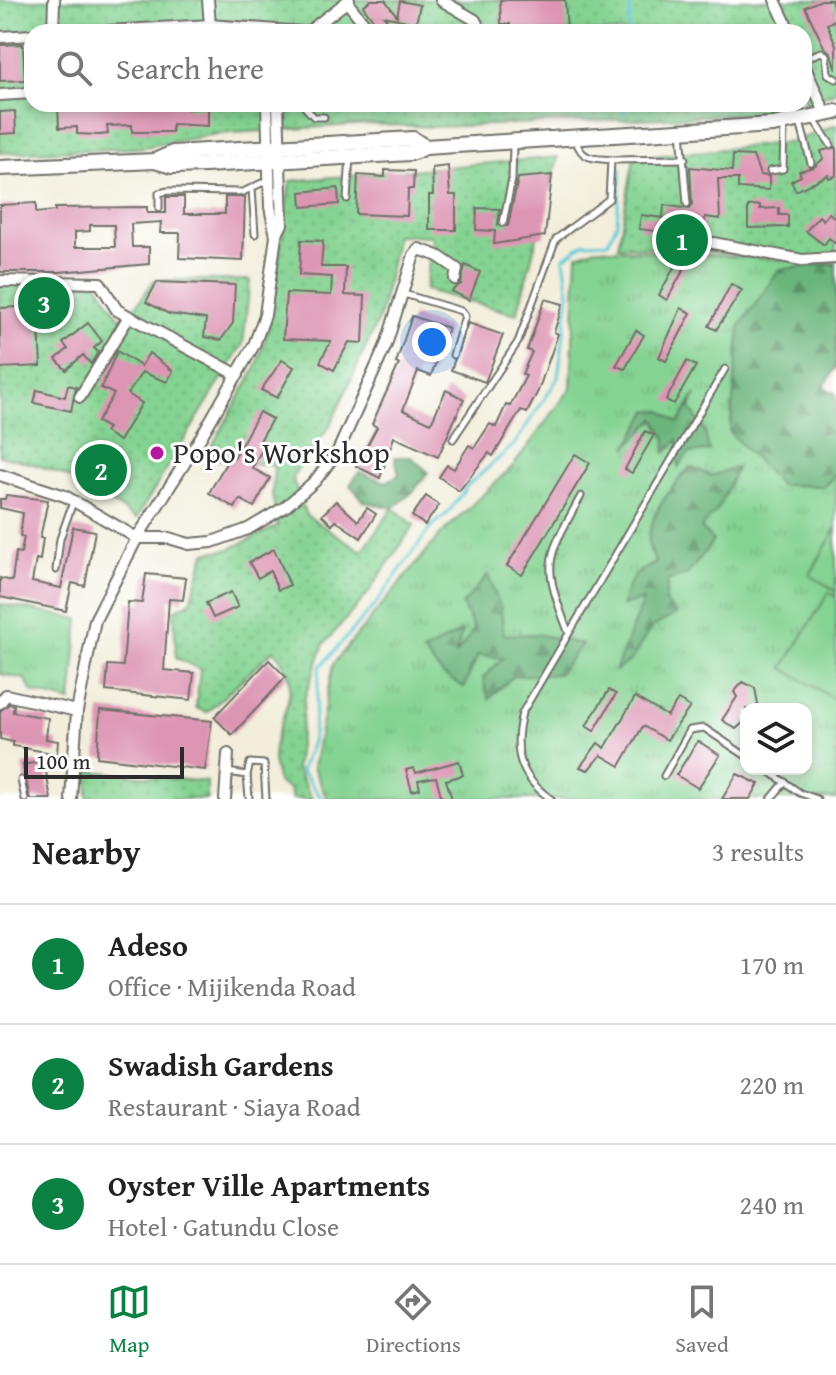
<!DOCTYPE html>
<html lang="en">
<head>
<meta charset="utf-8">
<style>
	body { margin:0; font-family:"Gentium Book Plus",serif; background:#f6f6f6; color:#222 }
	.controls { position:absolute; right:24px; bottom:24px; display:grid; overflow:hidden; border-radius:16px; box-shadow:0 4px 12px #0003 }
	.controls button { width:72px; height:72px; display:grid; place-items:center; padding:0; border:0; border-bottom:2px solid #e0e0e0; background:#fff; color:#222; font:40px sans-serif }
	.scale { position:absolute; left:24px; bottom:20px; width:160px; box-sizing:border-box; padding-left:8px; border:4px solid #2b2b2b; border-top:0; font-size:22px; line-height:28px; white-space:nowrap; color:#2b2b2b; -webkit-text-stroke:6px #fff; paint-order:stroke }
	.you { position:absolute; left:432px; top:342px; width:28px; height:28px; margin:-20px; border:6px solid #fff; border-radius:50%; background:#1a73e8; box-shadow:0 0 0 12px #1a73e833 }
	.badge { display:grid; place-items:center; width:52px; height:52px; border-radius:50%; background:#0b8043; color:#fff; font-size:26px; font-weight:700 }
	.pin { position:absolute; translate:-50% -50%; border:4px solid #fff; box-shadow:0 2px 8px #0006 }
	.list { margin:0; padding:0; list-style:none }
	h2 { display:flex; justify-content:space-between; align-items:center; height:104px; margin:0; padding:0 32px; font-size:34px }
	h2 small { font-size:26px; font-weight:400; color:#767676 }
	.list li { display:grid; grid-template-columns:52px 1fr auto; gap:24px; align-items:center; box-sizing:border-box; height:120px; padding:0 32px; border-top:2px solid #e0e0e0 }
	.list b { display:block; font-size:30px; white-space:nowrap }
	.list p { margin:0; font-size:26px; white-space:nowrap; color:#767676 }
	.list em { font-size:26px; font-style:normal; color:#767676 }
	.icon { flex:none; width:44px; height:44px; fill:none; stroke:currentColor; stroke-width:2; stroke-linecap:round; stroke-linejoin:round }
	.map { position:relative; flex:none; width:836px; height:799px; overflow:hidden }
	.search { position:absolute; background:#fff; box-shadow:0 4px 12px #0003; left:24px; right:24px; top:24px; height:88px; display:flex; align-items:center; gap:20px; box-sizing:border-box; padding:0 28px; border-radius:24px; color:#767676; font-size:30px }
	.sheet { height:464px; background:#fff }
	nav { display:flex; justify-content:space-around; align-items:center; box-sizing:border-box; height:112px; border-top:2px solid #e0e0e0; background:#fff; font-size:22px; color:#767676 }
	nav a { display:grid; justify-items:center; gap:4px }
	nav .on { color:#0b8043 }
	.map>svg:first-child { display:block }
</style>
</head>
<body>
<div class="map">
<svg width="836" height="799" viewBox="0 0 836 799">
	<defs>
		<pattern id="grass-tufts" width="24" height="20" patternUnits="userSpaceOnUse" patternTransform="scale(2)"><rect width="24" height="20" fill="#84d392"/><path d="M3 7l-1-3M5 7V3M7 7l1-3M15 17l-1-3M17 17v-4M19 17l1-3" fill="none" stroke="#72b57e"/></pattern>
		<pattern id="forest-firs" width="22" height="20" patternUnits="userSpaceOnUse" patternTransform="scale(2)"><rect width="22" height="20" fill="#6bb57c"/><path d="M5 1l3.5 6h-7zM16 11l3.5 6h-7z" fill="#589366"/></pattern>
		<pattern id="garden-dots" width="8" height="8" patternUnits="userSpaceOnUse" patternTransform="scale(2)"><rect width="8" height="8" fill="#84d392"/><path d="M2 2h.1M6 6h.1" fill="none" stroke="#72b57e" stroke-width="1.8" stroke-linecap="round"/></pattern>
	</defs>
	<rect width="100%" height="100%" fill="#fff"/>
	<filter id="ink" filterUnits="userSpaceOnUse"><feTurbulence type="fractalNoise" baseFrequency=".0125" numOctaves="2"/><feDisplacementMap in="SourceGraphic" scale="16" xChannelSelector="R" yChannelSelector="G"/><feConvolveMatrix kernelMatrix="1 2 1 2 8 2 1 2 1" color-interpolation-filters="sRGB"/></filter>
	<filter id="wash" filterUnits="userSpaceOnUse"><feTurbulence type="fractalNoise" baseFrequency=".006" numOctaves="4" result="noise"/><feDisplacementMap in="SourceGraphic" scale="32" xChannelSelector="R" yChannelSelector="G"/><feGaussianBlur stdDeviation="1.8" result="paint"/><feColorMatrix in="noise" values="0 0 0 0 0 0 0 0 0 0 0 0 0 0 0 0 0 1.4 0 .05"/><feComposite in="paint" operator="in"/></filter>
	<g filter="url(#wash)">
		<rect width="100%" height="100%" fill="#f2eedb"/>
		<g fill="url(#grass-tufts)" stroke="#587f5e" stroke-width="2" fill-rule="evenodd">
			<path d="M 596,248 L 836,263 L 836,367 L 824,387 L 836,394 L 836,528 L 810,575 L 836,591 L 836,597 L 829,593 L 783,668 L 836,700 L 836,799 L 327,799 L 313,767 L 333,664 L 440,535 L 513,466 L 571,388 L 577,255 ZM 746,709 L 806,709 L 806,769 L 746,769 Z"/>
			<polygon points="0,604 79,619 71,702 32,692 25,679 0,674"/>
		</g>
		<g fill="url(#forest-firs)" stroke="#4b7054" stroke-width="2">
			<polygon points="836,264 836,367 824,387 836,394 836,474 824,486 780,485 730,433 740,326 780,269"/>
			<polygon points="696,393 690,408 705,432 709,451 689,453 678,467 678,440 665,453 666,439 655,419 627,447 649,410 662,411 679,423"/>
			<polygon points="395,457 411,457 428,472 414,491 393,508 365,502 350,485 359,472 386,482 399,475"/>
			<path d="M 690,467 L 711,476 L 737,467 L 718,509 L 701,528 L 713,541 L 688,574 L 668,580 L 665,602 L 676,614 L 651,628 L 631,660 L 615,671 L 643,600 L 622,606 C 628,581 632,574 656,563 C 654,558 649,551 649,545 C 646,518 673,485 690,467 Z"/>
			<polygon points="488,575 501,609 504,635 536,634 582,644 558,674 513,676 489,699 483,678 503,658 478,655 464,687 443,675 423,652 462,631 456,655 474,629 462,605"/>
		</g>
		<g fill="url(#garden-dots)" stroke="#587f5e" stroke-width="2">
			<polygon points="0,0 836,0 836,91 804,104 804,32 32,32 32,104 803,104 745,114 663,118 434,127 369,124 216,134 139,148 0,153"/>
			<polygon points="836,125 836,260 618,246 634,158 793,142"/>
			<path d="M 558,157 L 517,314 L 425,290 L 432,236 L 397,235 L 380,316 L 330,426 L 292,477 L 306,515 L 362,551 L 393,508 L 414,525 L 366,596 L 324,644 L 305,696 L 296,768 L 312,799 L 292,799 L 290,790 L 278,783 C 276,775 273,765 273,758 C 274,717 310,691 274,650 L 207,712 L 196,708 L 200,669 L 176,658 L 174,610 L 191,601 L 205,553 L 230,549 L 278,526 L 272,494 L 274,466 L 205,458 L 256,368 L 269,327 L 290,181 Z"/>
			<path d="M 93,276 L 120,318 L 136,306 L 154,280 L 250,280 L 243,344 L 136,519 C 87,486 60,467 0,456 L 0,282 Z"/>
			<polygon points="88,771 207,782 207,799 88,799"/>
		</g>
		<g fill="#84d392" stroke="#587f5e" stroke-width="2">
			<polygon points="836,528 836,591 810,575"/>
			<polygon points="829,592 836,597 836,700 783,668"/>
		</g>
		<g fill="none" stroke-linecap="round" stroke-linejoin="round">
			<g stroke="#5dc7d8" stroke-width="3">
				<polyline points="629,32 631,0"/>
				<polyline points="624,114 624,104"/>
				<polyline points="322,799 301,770 312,742 320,667 375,605 431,527 448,513 468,485 514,445 558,378 569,294 564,258 584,243 608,242 617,223 621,169"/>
			</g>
		</g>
		<g id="blocks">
			<g fill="#dd95b4" fill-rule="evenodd">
				<polygon points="371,0 385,0 397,16 400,1 420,5 416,23 384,16 396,32 382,32 363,6"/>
				<polygon points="500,0 565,0 567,32 510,32 510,24 501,24"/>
				<polygon points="821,0 831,0 836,13 835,20 827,24 836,45 836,70 831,53 824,47 805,7"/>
				<polygon points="23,44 25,80 0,81 0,45"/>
				<polygon points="112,104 187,104 187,109 208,108 208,126 172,124 172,132 132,132 132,125 107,126 108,134 99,135 77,134 77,127 59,128 58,106"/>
				<polygon points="15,111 16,133 0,134 0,112"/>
				<polygon points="836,147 836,176 829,178 828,175 796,191 791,181 801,176 799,171 814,167 823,159 821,151"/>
				<polygon points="733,155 753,156 760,175 769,176 769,190 738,188 738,179 718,179 720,219 705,217 702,250 695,249 667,300 659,295 682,253 675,252 675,247 661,246 663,232 639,229 641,215 663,218 664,205 689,209 692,204 690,167 732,171"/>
				<polygon points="448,166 450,195 456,195 456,230 429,230 429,195 433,195 432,168"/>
				<polygon points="385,170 414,171 413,189 408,189 407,216 356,214 358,175 385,177"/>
				<polygon points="552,175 545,236 494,244 495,231 476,230 477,208 500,209 498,225 508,226 518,178"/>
				<polygon points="338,188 339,204 302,207 301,192"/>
				<path d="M 166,197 L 184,197 L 184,214 L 225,214 L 225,197 L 245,197 L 243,261 L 179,258 L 180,233 L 160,233 L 161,222 L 131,224 L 132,247 L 149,247 L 149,264 L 59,272 L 0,272 L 0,205 L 36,203 L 36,213 L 55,211 L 55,208 L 147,207 L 147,213 L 166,213 ZM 90,225 L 114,225 L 115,247 L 75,247 L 75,232 L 90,231 Z"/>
				<polygon points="760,205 760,209 779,208 779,215 788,215 788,227 748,228 748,206"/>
				<polygon points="829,213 836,219 836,244 829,238 824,245 806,231 819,216 823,220"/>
				<polygon points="301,240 323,241 321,267 346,267 345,295 365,296 363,343 349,342 334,370 320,362 331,341 283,339 286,293 331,295 332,277 299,275"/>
				<polygon points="465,265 480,272 469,300 451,291 461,284"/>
				<polygon points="157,282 235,285 233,323 221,340 204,337 206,319 169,314 146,302"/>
				<polygon points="731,284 742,290 716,330 709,326"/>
				<polygon points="545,299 563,304 554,332 558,334 538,391 527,413 521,410 493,456 489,453 459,491 439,477 447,465 454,469 469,445 474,448 490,424 496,427 506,405 510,406 526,376 522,374 532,352 527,350"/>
				<polygon points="38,306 41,366 0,368 0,308"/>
				<polygon points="681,308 691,313 666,361 659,357"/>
				<polygon points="412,316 448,328 431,376 418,371 403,410 431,423 446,390 464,399 438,457 394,437 380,478 356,466 377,427 372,424 399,364 396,363"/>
				<polygon points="88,323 102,341 94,348 98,352 91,364 83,355 66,370 56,359 68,349 63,343"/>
				<polygon points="468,323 503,335 485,382 451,370"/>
				<polygon points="636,330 644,335 625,369 616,366"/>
				<polygon points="117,351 141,366 149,353 173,371 167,382 142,372 128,394 142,403 119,441 105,432 108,428 97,422 114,394 101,388"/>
				<polygon points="282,360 294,367 277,398 261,390"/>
				<polygon points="687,361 696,366 674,404 666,400"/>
				<polygon points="68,385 76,387 71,411 34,403 37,390 65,397"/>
				<polygon points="259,412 272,419 260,441 265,444 252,468 270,478 254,507 240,499 235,508 209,493 230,456 234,458"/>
				<polygon points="645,431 654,435 632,473 625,469"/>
				<polygon points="575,454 590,463 522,575 507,566"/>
				<polygon points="6,495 48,500 40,538 43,538 40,560 36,559 32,582 61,588 73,527 95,531 85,586 72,583 66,611 0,597 0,578 12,581 16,552 21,553 24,537 20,536 23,513 0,508 0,499 5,499"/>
				<polygon points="426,496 439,505 425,525 412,516"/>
				<polygon points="336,501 358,521 367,508 376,514 361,538 336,521 332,525 322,515"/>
				<polygon points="274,549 290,585 278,590 270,571 258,578 249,562"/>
				<polygon points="146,574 186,578 183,600 169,599 164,670 194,673 191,700 106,691 108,665 123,666 128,602 142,603"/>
				<polygon points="231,592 238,607 213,618 206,603"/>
				<polygon points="269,660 286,677 232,735 214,717"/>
				<polygon points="743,682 755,688 758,704 754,709 746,709 746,720 736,729 722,720 737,697 734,692"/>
				<polygon points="609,690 616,694 594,731 586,726"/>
				<polygon points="635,697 667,716 678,700 690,707 667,740 643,726 620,766 601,755 588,770 580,767 598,743 605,748"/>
				<polygon points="9,704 14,705 13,712 48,718 46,739 58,741 57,754 13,746 13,742 0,739 0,711"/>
				<polygon points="100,710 212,721 205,770 97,757"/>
				<polygon points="698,741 720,755 698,788 676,775"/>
				<polygon points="44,761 51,799 30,799 23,765"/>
				<polygon points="459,761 463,775 446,780 452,799 442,799 436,777 418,780 420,789 412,791 406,770 414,768 416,773"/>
				<polygon points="737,774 759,784 750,799 722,799"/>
			</g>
		</g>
	</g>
	<g filter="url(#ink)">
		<use href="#blocks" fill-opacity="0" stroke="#716f69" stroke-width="2"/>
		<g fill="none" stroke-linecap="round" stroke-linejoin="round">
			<defs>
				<g id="lane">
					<polyline points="804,59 821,52 826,55 828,74 836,79"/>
					<polyline points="302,104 314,117 324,117"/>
					<polyline points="814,120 831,145"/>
					<polyline points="800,122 811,163"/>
					<polyline points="681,131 687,204"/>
					<polyline points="611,160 685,159"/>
					<polyline points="770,171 783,169 784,125"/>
					<polyline points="252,189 255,234"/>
					<polyline points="347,199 350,157"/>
					<polyline points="159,208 159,193 168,191 243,192 268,180"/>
					<polyline points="503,223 512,179 513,145"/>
					<polyline points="404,294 461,311 465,316 453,355"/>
					<path d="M 453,439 L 518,342 L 556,239 L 609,199 L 611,160 C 593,158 582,160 576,141"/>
					<polyline points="56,570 60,539 73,502"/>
					<path d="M 568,631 C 541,561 546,560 581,496"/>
					<polyline points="766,769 800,793 817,799"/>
					<polyline points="227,772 247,775 250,763 264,764 266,799"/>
					<polyline points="247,775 249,798"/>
					<polyline points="664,776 690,730 704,728 746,756"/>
					<polyline points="21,780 25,799"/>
					<path d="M 551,799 C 518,776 513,750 522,713 L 725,369"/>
					<polyline points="771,799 785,782"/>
				</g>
				<g id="street">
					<polyline points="208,0 210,25"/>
					<polyline points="441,0 475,20 481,32"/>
					<polyline points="775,0 790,32"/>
					<polyline points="347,2 371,32"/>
					<polyline points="53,32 54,0"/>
					<polyline points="91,32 210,25 303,32"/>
					<polyline points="308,32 349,0"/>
					<polyline points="0,37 32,35"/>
					<polyline points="804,65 826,115"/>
					<polyline points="0,95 32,93"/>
					<polyline points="267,104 270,207 276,236"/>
					<polyline points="713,243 802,260 836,258"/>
					<polyline points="0,281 100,283 117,310 238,375"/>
					<polyline points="80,397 128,318"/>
					<polyline points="0,475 65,496 137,538 169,538 189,544 212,542 248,529 285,507 315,481 338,451 386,345 414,255 419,249 438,256 457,269 455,279"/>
					<polyline points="0,703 6,695 77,711"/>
					<polyline points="71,799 77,711 95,620 137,538 198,442 254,345 265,315 276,236 282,224 278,104"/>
					<polyline points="225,799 228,754"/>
				</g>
				<g id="secondary">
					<polyline points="155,161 172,166 205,165 411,153 425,147"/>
					<polyline points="0,168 155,161 173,153 413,139 425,147 773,125 836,112"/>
				</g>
			</defs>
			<use href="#lane" stroke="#716f69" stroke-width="9"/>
			<use href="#street" stroke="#716f69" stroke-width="14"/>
			<use href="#secondary" stroke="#716f69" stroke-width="18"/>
			<use href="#lane" stroke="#fff" stroke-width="5"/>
			<use href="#street" stroke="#fff" stroke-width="10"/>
			<use href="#secondary" stroke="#fff" stroke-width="14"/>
		</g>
	</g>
	<circle fill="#b5179e" stroke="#fff" stroke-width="3" cx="157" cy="453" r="8"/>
	<g text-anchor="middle" stroke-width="6" stroke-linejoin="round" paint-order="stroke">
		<g font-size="30" fill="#2b2b2b" stroke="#fff" text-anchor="start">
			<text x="173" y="463">Popo's Workshop</text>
		</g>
	</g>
</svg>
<div class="controls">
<button><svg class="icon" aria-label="layers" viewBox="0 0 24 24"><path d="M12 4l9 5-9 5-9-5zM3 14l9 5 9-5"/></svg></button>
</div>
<div class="scale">100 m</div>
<div class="you"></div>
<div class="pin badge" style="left:682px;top:240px">1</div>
<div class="pin badge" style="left:101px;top:470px">2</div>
<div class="pin badge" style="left:44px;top:303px">3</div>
<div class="search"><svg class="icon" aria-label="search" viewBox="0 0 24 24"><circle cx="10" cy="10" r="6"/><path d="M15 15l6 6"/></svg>Search here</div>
</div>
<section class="sheet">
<h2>Nearby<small>3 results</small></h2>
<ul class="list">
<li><span class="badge">1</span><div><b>Adeso</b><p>Office · Mijikenda Road</p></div><em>170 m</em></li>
<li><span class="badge">2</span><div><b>Swadish Gardens</b><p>Restaurant · Siaya Road</p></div><em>220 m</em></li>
<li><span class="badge">3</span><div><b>Oyster Ville Apartments</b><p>Hotel · Gatundu Close</p></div><em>240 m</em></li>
</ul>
</section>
<nav>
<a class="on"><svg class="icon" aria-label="map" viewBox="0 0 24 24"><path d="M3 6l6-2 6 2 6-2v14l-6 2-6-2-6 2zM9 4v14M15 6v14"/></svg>Map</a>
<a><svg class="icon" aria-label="directions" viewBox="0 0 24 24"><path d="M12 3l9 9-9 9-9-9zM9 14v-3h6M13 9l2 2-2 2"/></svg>Directions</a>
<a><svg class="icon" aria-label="saved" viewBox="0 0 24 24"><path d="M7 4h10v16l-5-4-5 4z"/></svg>Saved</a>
</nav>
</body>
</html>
